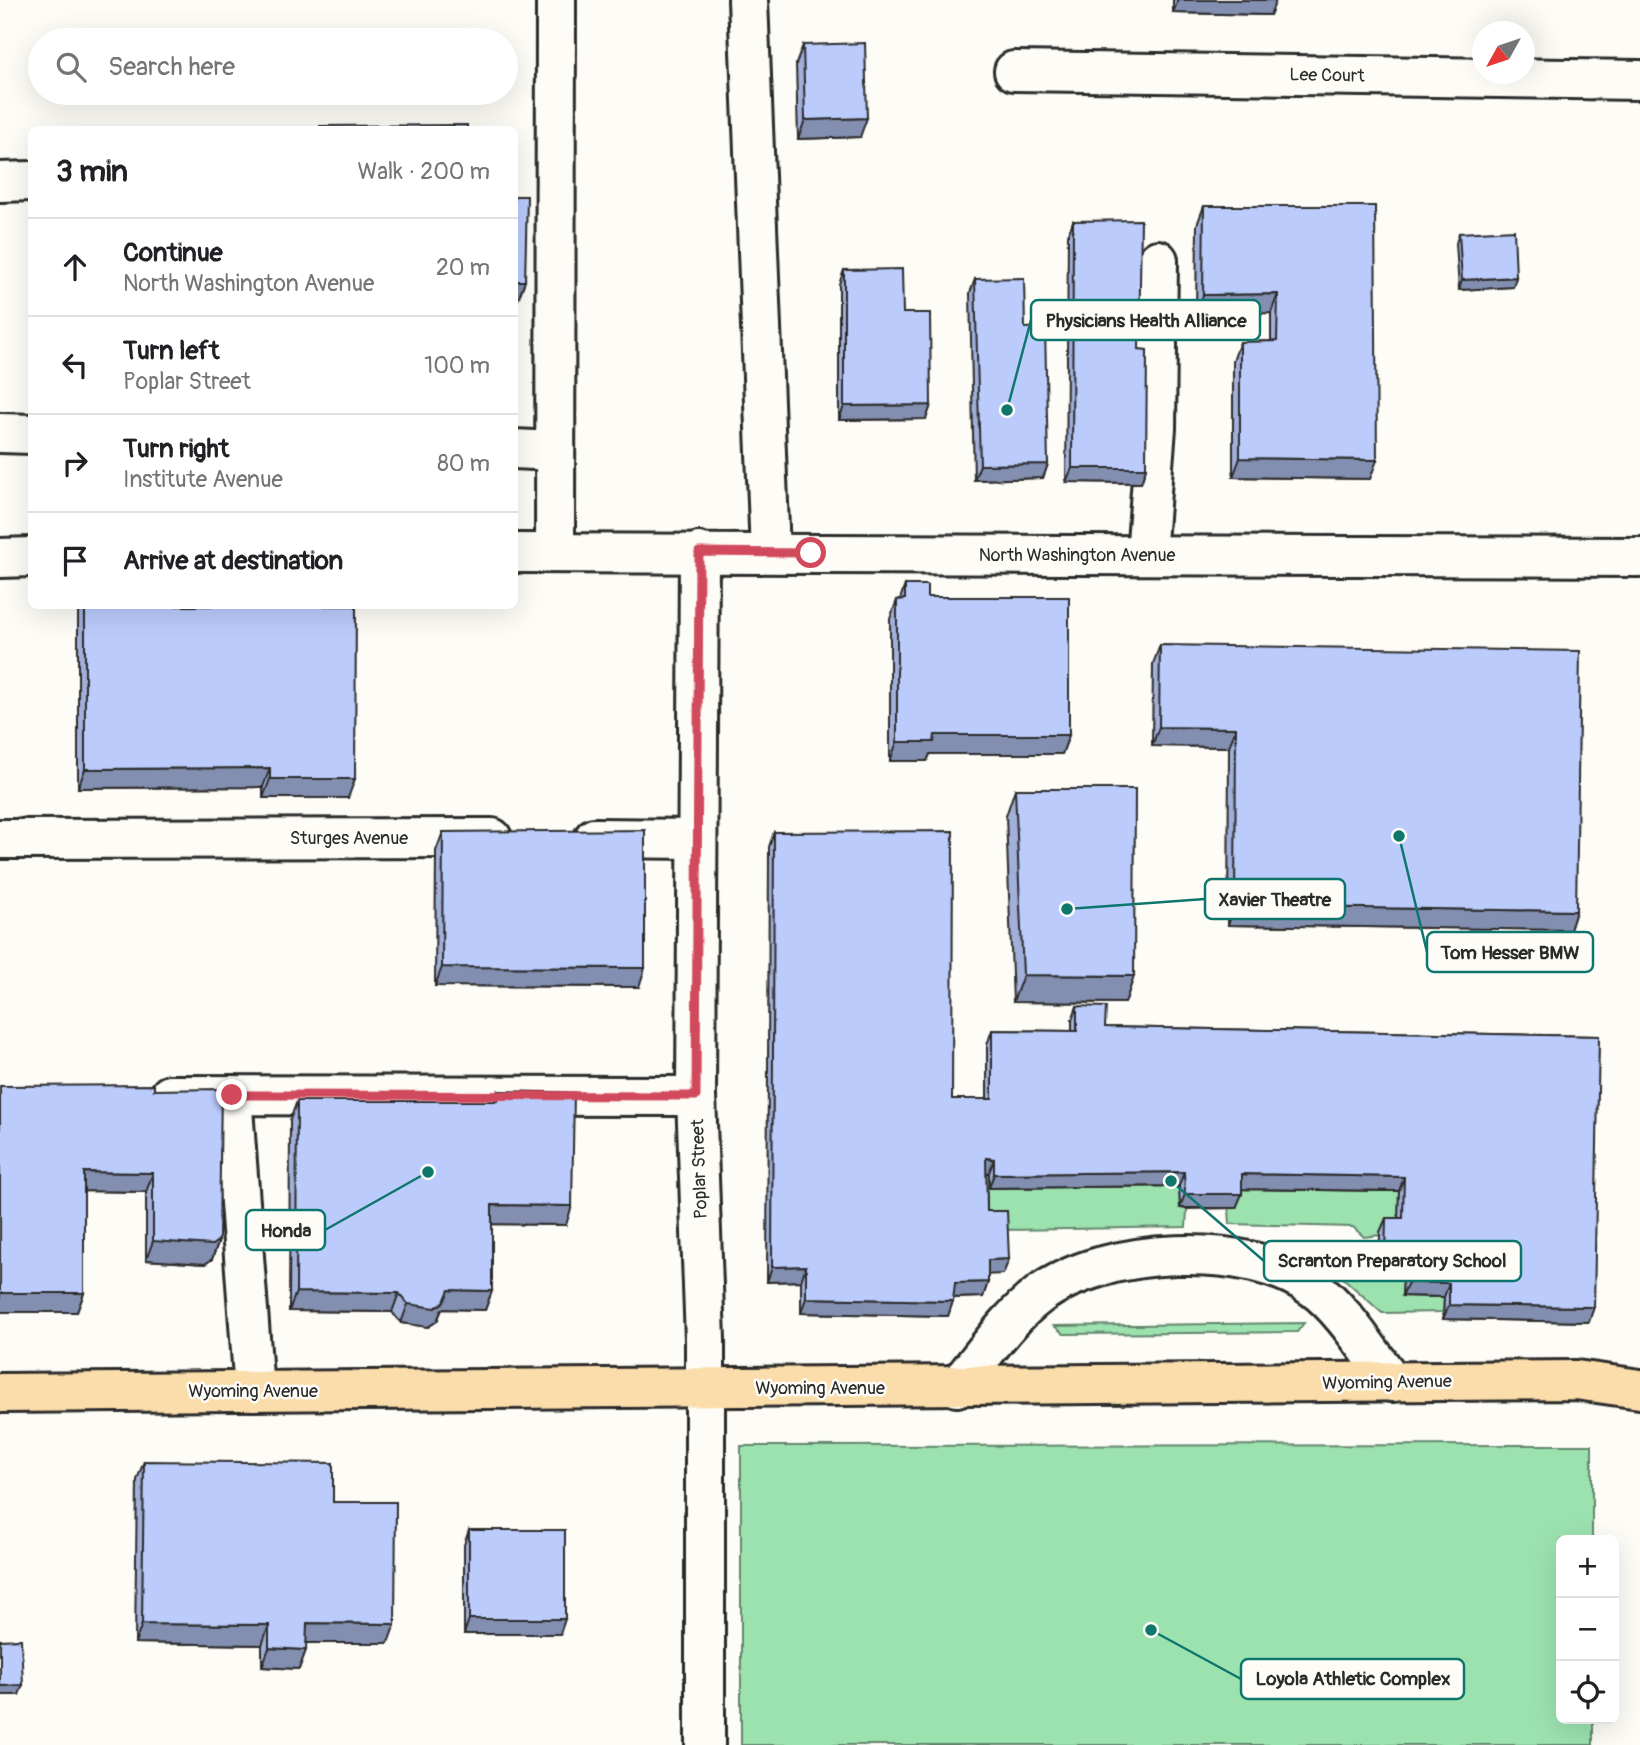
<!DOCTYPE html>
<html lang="en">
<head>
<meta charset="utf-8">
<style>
	body { margin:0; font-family:Pangolin,sans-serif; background:#f6f6f6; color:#202124 }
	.controls { position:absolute; right:21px; bottom:21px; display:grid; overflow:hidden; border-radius:10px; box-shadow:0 7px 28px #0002 }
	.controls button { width:63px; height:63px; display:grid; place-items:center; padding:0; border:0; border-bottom:2px solid #e0e0e0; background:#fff; color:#202124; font:35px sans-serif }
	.compass { position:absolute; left:1472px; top:21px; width:63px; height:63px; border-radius:50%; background:#fff; box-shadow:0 7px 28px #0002; rotate:230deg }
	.stop { position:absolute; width:21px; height:21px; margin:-16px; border:5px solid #d1495b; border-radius:50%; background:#fff }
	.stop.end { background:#d1495b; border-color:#fff; box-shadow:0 2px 7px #0008 }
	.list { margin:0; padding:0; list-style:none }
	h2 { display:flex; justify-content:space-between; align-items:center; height:91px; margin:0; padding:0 28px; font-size:30px }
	h2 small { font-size:23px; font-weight:400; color:#757577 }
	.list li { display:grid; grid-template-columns:46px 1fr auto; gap:21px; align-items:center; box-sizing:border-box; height:98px; padding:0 28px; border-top:2px solid #e0e0e0 }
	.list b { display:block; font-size:26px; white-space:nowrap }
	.list p { margin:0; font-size:23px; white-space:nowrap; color:#757577 }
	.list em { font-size:23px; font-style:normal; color:#757577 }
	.icon { flex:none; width:38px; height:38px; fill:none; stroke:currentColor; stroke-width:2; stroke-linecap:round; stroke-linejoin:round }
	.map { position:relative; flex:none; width:1640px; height:1745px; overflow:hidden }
	.search { position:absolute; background:#fff; box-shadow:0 7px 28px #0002; left:28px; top:28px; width:490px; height:77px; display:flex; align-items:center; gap:18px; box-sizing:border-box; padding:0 24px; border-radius:38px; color:#757577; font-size:26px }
	.panel { position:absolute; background:#fff; box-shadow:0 7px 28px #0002; left:28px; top:126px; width:490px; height:483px; border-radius:10px }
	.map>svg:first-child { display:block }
</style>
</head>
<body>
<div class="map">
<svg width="1640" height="1745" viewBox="0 0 1640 1745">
	<rect width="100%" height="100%" fill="#fdfcf7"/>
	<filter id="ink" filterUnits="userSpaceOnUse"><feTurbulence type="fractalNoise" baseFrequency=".0143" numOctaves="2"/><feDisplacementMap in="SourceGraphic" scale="14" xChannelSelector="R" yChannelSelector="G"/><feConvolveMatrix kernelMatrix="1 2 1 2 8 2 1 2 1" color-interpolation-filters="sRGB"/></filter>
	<g filter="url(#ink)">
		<g fill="#9ce2af" stroke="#64866d" stroke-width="2">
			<polygon points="980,1173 989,1173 989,1188 1179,1186 1180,1208 1187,1209 1186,1227 1002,1230 982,1226"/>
			<polygon points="1236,1189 1399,1191 1398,1233 1364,1237 1353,1227 1230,1224 1229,1208"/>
			<polygon points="1347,1258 1361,1267 1380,1268 1380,1274 1403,1275 1402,1296 1444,1297 1443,1312 1382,1313 1341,1276 1341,1267"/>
			<polygon points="1304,1323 1297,1332 1064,1334 1054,1326"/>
			<polygon points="1592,1445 1592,1540 1561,1540 1561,1719 1593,1719 1593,1745 741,1745 741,1446"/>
		</g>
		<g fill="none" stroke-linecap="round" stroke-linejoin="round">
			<defs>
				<g id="minor">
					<polyline points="748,0 770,553"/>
					<polyline points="1014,71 1640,80"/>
					<polyline points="0,182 32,181"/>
					<polyline points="0,433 32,434"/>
					<polyline points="514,449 554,451"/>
					<polyline points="699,552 696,1096 705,1340 705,1745"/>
					<polyline points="514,553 1640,557"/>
					<polyline points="555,553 556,0"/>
					<polyline points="1146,555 1156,428 1158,260"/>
					<polyline points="0,558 32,557"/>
					<polyline points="594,838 697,839"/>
					<polyline points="0,839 492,838"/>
					<polyline points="170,1095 696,1096"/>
					<polyline points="232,1095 254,1391"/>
					<path d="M 957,1387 C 983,1356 1007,1319 1039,1295 C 1104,1247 1248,1239 1314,1288 C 1343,1309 1370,1354 1393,1382"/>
				</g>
				<polyline id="major" points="0,1393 1576,1380 1640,1389"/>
			</defs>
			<use href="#minor" stroke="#2b2b2b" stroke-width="44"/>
			<use href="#major" stroke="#2b2b2b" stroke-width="44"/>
			<use href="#minor" stroke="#fdfcf7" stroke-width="38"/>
			<use href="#major" stroke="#fbddab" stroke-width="38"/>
		</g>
		<g fill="#a1afd9" stroke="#2b2b2b" stroke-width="2">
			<polygon points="1173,0 1276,0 1270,15 1173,13"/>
			<polygon points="803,45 860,137 798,139 796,64"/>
			<polygon points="1204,206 1375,206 1370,479 1233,477 1233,361 1240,342 1271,341 1271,313 1196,314 1197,225"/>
			<polygon points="1073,221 1139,349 1146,468 1141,483 1066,482 1068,235"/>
			<polygon points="1459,233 1516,277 1513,287 1459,290 1456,243"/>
			<polygon points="844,270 903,313 931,405 926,419 839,420 839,284"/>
			<polygon points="975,279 1025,328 1048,464 1043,478 974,480 970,293"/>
			<polygon points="905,585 927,597 1069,735 1062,754 930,754 927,761 890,761 890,619 897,600 900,599"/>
			<polygon points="78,606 356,606 348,798 263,798 263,787 78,788"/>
			<polygon points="1160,645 1576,911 1570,930 1228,925 1229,747 1152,746 1153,664"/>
			<polygon points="1015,789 1134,976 1125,1003 1013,1002 1006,816"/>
			<polygon points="443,832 639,987 435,986 436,851"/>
			<polygon points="774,832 952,1099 987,1099 987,1045 992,1030 1072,1031 1072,1020 1077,1006 1105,1027 1599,1036 1589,1322 1443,1319 1444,1297 1402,1296 1403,1275 1379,1274 1380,1232 1386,1218 1398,1218 1399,1191 1242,1189 1236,1208 1187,1209 1180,1208 1179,1186 989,1188 989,1173 986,1173 987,1211 1009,1259 1003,1274 988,1274 988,1282 983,1297 954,1298 948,1316 801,1313 801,1281 767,1282 769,847"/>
			<polygon points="154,1090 219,1240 212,1259 205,1264 146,1260 146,1192 84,1191 84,1293 77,1312 0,1312"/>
			<polygon points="498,1091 566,1225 492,1224 492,1291 485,1310 442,1309 437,1321 428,1327 401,1323 392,1312 289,1311 290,1120 297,1101 495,1101"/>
			<polygon points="144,1461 333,1502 388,1643 306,1643 306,1650 299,1669 262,1667 262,1645 135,1643 137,1480"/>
			<polygon points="469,1530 560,1634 464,1634 464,1545"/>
		</g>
		<g fill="#838fb0" stroke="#2b2b2b" stroke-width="2">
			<polygon points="1178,0 1276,0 1270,15 1173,13"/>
			<polygon points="867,118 860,137 798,139 805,120"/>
			<polygon points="1516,277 1513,287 1459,290 1462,280"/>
			<polygon points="514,281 525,281 518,300 514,300"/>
			<polygon points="1278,294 1271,313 1196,314 1203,295"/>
			<polygon points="931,405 926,419 839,420 844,406"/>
			<polygon points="1240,458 1377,460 1370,479 1233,477"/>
			<polygon points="1048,464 1043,478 974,480 980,465"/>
			<polygon points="1072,468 1146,468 1141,483 1066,482"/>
			<polygon points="1159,727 1236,728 1229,747 1152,746"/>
			<polygon points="935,735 1069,735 1062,754 930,754 927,761 890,761 897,742"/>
			<polygon points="270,768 263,787 78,788 85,769"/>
			<polygon points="270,779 355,779 348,798 263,798"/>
			<polygon points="1235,906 1576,911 1570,930 1228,925"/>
			<polygon points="442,967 645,968 639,987 435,986"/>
			<polygon points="1023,975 1134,976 1125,1003 1013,1002"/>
			<polygon points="986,1158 994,1159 989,1173 980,1173"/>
			<polygon points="84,1172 153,1173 146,1192 77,1191"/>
			<polygon points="1184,1172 1179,1186 989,1188 994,1174"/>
			<polygon points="1242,1174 1404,1177 1399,1191 1236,1189"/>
			<polygon points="1185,1194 1242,1194 1236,1208 1180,1208"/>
			<polygon points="492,1205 572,1206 566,1225 485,1224"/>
			<polygon points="219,1240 212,1259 205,1264 146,1260 153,1241"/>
			<polygon points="1009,1259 1003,1274 982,1275 988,1260"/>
			<polygon points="1385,1259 1408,1260 1403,1275 1379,1274"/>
			<polygon points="806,1266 801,1281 767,1282 772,1267"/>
			<polygon points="988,1282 983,1297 950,1298 955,1283"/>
			<polygon points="1408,1282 1449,1283 1444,1297 1402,1296"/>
			<polygon points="449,1290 492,1291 485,1310 442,1309 437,1321 428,1327 401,1323 408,1304"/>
			<polygon points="296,1292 399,1293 392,1312 289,1311"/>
			<polygon points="0,1293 84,1293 77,1312 0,1312"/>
			<polygon points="806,1298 953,1301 948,1316 801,1313"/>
			<polygon points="1449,1305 1594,1307 1589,1322 1443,1319"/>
			<polygon points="469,1619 565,1619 560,1634 464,1634"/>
			<polygon points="307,1623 395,1624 388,1643 300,1643"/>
			<polygon points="142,1624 269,1625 262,1645 135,1643"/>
			<polygon points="269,1648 306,1650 299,1669 262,1667"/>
			<polygon points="23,1685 19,1695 0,1695 0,1686"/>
		</g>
		<g fill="#bbccfc" stroke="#2b2b2b" stroke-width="2">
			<polygon points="865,43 867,118 805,120 803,45"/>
			<polygon points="467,125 467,130 320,130 320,126"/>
			<polygon points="514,196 527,196 525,281 514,281"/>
			<polygon points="1204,206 1375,206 1377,460 1240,458 1240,342 1277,341 1278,294 1203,295"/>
			<polygon points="1141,220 1139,349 1147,350 1146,468 1072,468 1073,221"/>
			<polygon points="1514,230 1516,277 1462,280 1459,233"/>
			<polygon points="902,269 903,313 930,313 931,405 844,406 844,270"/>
			<polygon points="1024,278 1025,328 1045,327 1048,464 980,465 975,279"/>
			<polygon points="905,585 927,585 927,597 1069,597 1069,735 935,735 934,742 897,742 897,600 905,599"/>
			<polygon points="85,606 356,606 355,779 270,779 270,768 85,769"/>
			<polygon points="1160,645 1580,651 1576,911 1235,906 1236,728 1159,727"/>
			<polygon points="1015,789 1135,789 1134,976 1023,975"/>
			<polygon points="645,830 645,968 442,967 443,832"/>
			<polygon points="953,831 952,1099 992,1099 992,1030 1077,1031 1077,1006 1106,1007 1105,1027 1599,1036 1594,1307 1449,1305 1449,1283 1408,1282 1408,1260 1385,1259 1386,1218 1403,1218 1404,1177 1242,1174 1242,1194 1185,1194 1184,1172 994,1174 994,1159 986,1158 987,1211 1007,1211 1009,1259 988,1260 988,1282 955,1283 953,1301 806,1298 806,1266 772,1267 774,832"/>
			<polygon points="154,1085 154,1090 221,1089 219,1240 212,1245 153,1241 153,1173 84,1172 84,1293 0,1293 0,1086"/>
			<polygon points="498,1091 574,1093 572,1206 492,1205 492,1291 449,1290 444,1302 435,1308 408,1304 399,1293 296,1292 297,1101 498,1101"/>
			<polygon points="144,1461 333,1463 333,1502 396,1502 395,1624 307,1623 306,1650 269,1648 269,1625 142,1624"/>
			<rect x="469" y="1530" width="96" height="89"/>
			<polygon points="21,1639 23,1685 0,1686 0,1640"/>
		</g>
	</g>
	<g fill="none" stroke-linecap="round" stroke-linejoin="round" filter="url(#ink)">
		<polyline stroke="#d1495b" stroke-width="9" points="232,1095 696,1096 699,552 811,553"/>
	</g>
	<g text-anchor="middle" stroke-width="5" stroke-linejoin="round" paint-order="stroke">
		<g font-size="18" fill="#2b2b2b" stroke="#fdfcf7">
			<text transform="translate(1327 75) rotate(1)" y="6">Lee Court</text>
			<text x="1077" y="561">North Washington Avenue</text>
			<text x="349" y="844">Sturges Avenue</text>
			<text transform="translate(699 1169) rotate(-92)" y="6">Poplar Street</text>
			<text transform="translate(1387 1382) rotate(-1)" y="6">Wyoming Avenue</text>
			<text x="820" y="1394">Wyoming Avenue</text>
			<text x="253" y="1397">Wyoming Avenue</text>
		</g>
	</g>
	<path fill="none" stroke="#0f766e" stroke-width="2.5" d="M1007 410L1031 320M1067 909L1205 899M1399 836L1427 952M428 1172L325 1230M1171 1181L1264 1261M1151 1630L1241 1679"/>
	<g fill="#0f766e" stroke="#fdfcf7" stroke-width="2.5">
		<circle cx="1007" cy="410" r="7"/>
		<circle cx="1067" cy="909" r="7"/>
		<circle cx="1399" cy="836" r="7"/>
		<circle cx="428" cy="1172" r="7"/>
		<circle cx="1171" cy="1181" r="7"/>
		<circle cx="1151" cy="1630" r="7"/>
	</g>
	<g fill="#fdfcf7" stroke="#0f766e" stroke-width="2.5">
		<rect x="1031" y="300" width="229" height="40" rx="7"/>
		<rect x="1205" y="879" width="140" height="40" rx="7"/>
		<rect x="1427" y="932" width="166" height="40" rx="7"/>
		<rect x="246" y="1210" width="79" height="40" rx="7"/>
		<rect x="1264" y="1241" width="257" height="40" rx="7"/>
		<rect x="1241" y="1659" width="223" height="40" rx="7"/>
	</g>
	<g font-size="19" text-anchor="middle" font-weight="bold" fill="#2b2b2b">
		<text x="1146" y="327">Physicians Health Alliance</text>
		<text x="1275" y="906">Xavier Theatre</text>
		<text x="1510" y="959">Tom Hesser BMW</text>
		<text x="286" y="1237">Honda</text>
		<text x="1392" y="1267">Scranton Preparatory School</text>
		<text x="1353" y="1685">Loyola Athletic Complex</text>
	</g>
</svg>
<div class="controls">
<button>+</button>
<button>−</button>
<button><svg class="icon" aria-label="locate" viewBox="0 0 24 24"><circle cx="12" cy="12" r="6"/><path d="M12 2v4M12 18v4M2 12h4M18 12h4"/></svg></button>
</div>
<svg class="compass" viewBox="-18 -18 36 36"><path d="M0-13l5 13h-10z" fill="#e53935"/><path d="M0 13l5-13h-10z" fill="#757577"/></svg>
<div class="stop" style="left:811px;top:553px"></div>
<div class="stop end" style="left:232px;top:1095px"></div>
<div class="search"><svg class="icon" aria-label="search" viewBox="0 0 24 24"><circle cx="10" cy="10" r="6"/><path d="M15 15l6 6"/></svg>Search here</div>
<section class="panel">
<h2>3 min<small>Walk · 200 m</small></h2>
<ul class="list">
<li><svg class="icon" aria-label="ahead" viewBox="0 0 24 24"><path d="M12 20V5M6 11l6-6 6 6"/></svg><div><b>Continue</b><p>North Washington Avenue</p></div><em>20 m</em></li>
<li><svg class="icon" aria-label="left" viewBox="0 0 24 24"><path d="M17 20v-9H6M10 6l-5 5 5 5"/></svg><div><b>Turn left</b><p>Poplar Street</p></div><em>100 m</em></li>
<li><svg class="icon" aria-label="right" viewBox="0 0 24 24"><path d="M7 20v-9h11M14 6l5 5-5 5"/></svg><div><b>Turn right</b><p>Institute Avenue</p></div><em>80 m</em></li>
<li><svg class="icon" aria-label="arrive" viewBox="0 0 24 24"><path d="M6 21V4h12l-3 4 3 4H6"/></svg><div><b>Arrive at destination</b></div></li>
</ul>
</section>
</div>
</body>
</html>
